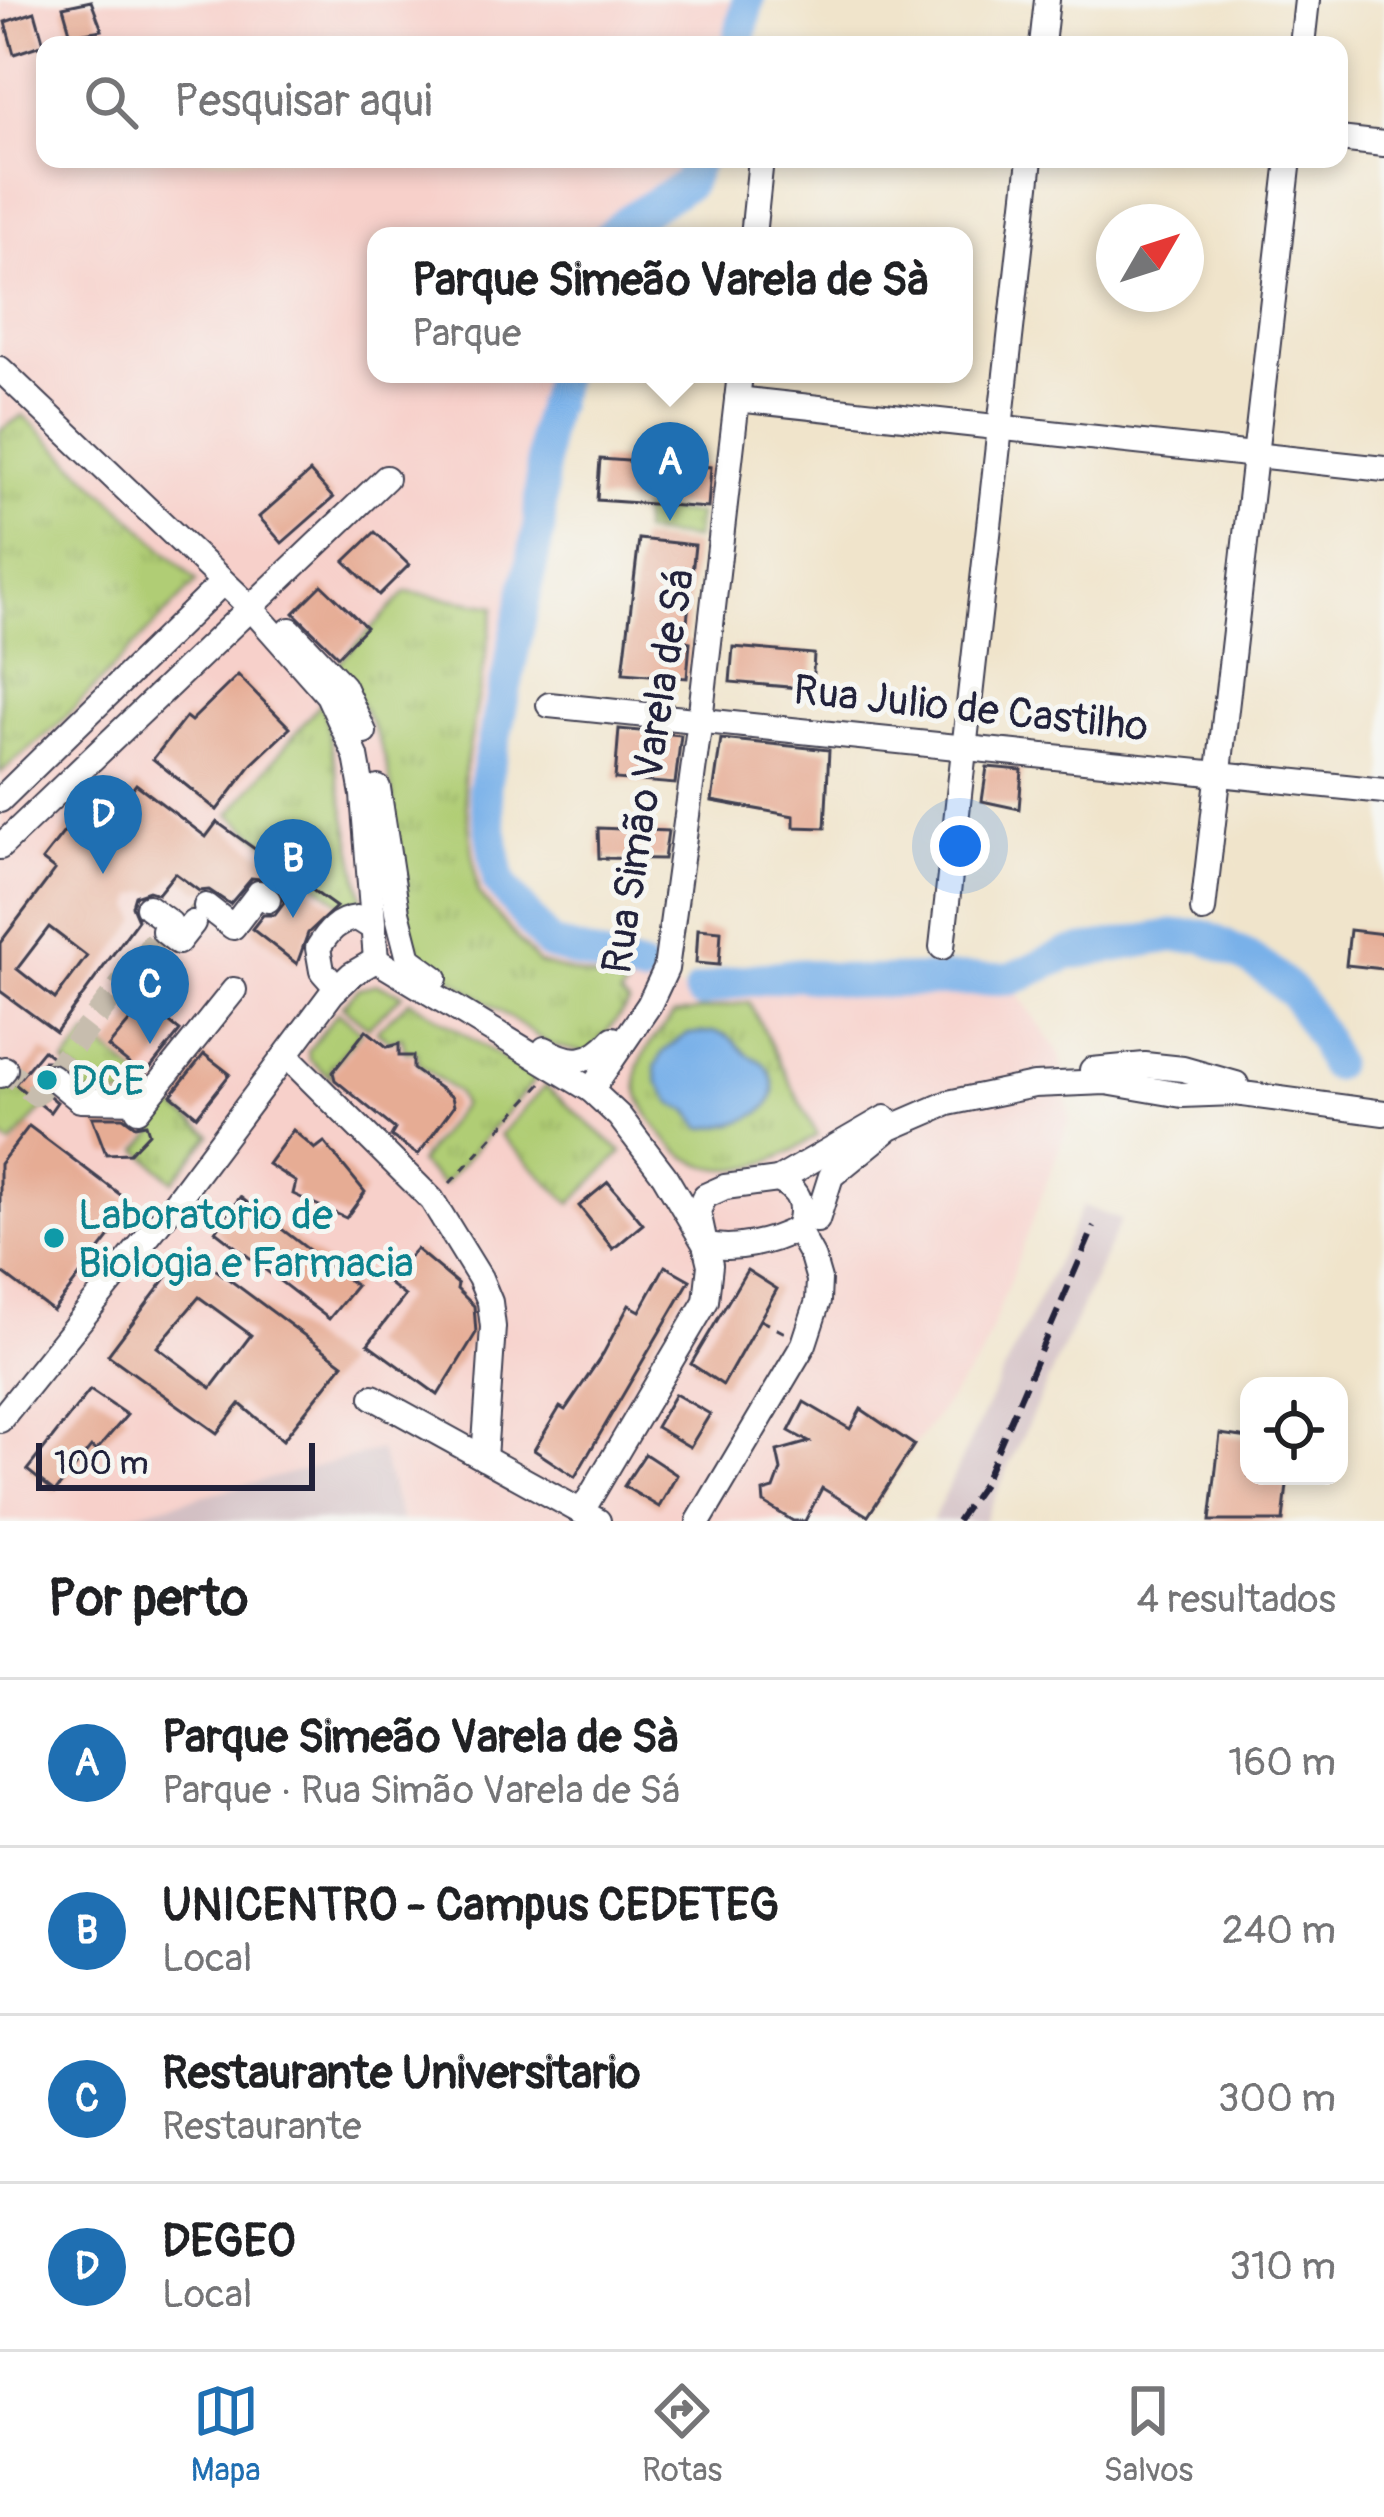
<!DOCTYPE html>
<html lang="pt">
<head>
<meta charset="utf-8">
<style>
	body { margin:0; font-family:Pangolin,sans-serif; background:#f2f2f2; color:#202124 }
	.controls { position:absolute; right:36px; bottom:36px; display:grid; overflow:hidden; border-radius:24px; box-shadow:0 6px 18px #0003 }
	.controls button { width:108px; height:108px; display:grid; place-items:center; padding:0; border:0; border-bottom:3px solid #e0e0e0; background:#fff; color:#202124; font:60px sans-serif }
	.compass { position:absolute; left:1096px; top:204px; width:108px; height:108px; border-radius:50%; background:#fff; box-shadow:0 6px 18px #0003; rotate:51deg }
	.scale { position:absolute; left:36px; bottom:30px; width:279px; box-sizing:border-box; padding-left:12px; border:6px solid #22223b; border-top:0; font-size:33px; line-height:42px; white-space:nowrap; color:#22223b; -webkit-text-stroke:9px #f6f6f2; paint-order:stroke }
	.you { position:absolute; left:960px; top:846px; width:42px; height:42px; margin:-30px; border:9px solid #fff; border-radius:50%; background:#1a73e8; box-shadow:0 0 0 18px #1a73e833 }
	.badge { display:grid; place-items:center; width:78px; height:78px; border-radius:50%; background:#1f6fb2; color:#fff; font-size:39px; font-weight:700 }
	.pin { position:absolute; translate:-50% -99px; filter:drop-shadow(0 3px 6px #0008) }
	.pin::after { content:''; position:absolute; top:63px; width:42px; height:36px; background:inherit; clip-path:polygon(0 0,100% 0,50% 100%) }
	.popup { position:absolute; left:367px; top:227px; width:606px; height:156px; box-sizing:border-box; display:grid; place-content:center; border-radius:24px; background:#fff; filter:drop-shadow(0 3px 9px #0005); font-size:39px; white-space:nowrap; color:#757577 }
	.popup b { font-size:45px; color:#202124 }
	.popup::after { content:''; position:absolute; left:50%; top:100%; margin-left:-24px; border:24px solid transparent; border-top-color:#fff }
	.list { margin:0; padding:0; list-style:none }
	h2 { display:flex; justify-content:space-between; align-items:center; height:156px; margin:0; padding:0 48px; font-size:51px }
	h2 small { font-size:39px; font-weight:400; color:#757577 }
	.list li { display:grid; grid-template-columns:78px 1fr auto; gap:36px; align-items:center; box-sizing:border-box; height:168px; padding:0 48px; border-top:3px solid #e0e0e0 }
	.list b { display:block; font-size:45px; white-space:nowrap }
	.list p { margin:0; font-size:39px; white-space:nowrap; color:#757577 }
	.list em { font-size:39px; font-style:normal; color:#757577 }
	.icon { flex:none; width:66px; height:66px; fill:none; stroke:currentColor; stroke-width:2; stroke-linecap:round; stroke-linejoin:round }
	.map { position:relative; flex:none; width:1384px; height:1521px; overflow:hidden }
	.search { position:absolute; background:#fff; box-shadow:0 6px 18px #0003; left:36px; right:36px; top:36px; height:132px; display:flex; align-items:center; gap:30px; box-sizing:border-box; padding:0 42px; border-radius:24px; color:#757577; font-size:45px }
	.sheet { height:828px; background:#fff }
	nav { display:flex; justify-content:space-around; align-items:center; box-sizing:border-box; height:168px; border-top:3px solid #e0e0e0; background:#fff; font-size:33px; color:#757577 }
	nav a { display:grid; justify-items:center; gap:6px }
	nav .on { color:#1f6fb2 }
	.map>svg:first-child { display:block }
</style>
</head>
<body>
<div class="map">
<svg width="1384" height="1521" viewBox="0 0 1384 1521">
	<defs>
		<pattern id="park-tufts" width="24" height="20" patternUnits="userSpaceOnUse" patternTransform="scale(3)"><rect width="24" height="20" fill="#b0cd74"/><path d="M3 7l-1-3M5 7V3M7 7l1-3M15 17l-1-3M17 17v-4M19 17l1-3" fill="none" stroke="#97b065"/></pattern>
	</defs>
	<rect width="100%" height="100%" fill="#f6f6f2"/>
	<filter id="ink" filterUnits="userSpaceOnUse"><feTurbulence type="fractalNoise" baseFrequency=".00833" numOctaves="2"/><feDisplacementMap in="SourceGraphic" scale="24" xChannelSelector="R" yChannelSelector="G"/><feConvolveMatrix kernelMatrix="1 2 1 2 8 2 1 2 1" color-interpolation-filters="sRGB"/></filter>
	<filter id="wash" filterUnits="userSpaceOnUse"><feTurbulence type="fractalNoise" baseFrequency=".004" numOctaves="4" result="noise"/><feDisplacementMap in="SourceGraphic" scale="48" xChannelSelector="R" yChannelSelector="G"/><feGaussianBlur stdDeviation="2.7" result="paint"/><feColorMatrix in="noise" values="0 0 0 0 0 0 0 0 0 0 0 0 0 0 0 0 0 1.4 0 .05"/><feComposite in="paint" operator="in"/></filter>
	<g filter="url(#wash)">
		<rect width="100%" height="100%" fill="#f0e4cb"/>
		<polygon fill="#f7d0ca" points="0,0 740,0 730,45 45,45 45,159 689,159 680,178 630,207 597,236 376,236 376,374 549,374 532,430 533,480 481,787 495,883 547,947 627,968 700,997 795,980 858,990 1014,988 1060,1054 1070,1120 981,1357 857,1521 401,1521 379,1451 104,1521 0,1521"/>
		<g fill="#d2bec2">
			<polygon points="1083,1206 1121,1220 984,1521 932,1521"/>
			<polygon points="380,1450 401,1521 104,1521"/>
		</g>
		<g fill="url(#park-tufts)" stroke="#697858" stroke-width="3">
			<polygon points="23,415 197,581 56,727 0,773 0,431"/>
			<polygon points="641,509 698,514 695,539 643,533"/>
			<path d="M 406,592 L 495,606 L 463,780 L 478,893 L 538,963 L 627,987 L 620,996 L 629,1004 L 589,1054 L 550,1045 L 414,953 C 398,891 401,827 387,766 C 378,729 358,696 336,666 Z"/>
			<polygon points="322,701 363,900 341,904 230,814"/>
			<polygon points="377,984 403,994 368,1027 342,1006 359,988"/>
			<polygon points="410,1000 536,1079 443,1185 418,1163 462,1105 457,1093 419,1064 417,1051 405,1052 402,1037 389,1041 376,1031"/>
			<path d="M 749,1002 L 817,1135 C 761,1175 697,1190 653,1122 C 643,1106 633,1089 638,1069 C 644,1048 660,1031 674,1015 Z"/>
			<polygon points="338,1012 361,1031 330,1069 332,1079 309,1059 308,1051"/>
			<polygon points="89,1034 146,1083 132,1096 93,1098 78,1082 79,1075 65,1064"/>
			<polygon points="7,1077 44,1107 11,1145 0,1136 0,1085"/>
			<polygon points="545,1086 622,1152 571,1204 500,1135"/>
			<polygon points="160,1097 211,1135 173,1181 139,1150 154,1133 148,1113"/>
		</g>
		<path fill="#79b1e9" stroke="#4e6a92" stroke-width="3" d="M 714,1032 C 731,1035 733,1041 744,1052 C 752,1059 762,1059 767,1068 C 795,1112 733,1128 702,1128 L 689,1111 L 672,1103 L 658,1082 L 655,1067 L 663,1052 L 679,1039 L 688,1034 Z"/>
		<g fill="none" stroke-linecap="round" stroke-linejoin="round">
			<g stroke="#79b1e9" stroke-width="33">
				<polyline points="738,45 748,0"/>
				<polyline points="609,236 626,221 687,184 698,159"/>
				<polyline points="560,374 544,434 539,529 484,787 499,882 549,944 641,971"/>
				<polyline points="700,992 735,982 797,974 857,982 1011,979 1067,954 1171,936 1203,936 1247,957 1271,973 1295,995 1322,1037 1333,1064"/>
			</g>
		</g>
		<g id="blocks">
			<g fill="#e6ac94" fill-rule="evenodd">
				<polygon points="91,1 102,30 71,35 63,7"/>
				<polygon points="35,12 44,44 14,54 5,22"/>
				<polygon points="600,459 711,467 708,508 597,500"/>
				<polygon points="310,472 333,498 282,543 259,517"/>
				<polygon points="375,532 409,565 379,595 345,561"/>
				<polygon points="639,539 695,545 685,641 690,642 687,678 623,673"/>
				<polygon points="322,585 366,627 338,656 294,613"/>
				<polygon points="733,647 814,654 812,689 730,682"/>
				<polygon points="238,675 290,728 252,764 217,810 153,759 186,717 191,721"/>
				<polygon points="619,729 681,735 675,784 615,779"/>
				<polygon points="721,739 829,750 825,828 794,827 794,816 712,801"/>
				<polygon points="987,767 1022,770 1019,809 982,801"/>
				<path d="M 136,784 L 206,837 L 217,822 L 336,907 L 308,933 L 297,964 L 252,929 L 263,915 L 275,915 L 284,903 L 283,893 L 269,880 L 252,878 L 230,904 L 209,890 L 199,891 L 175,873 L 158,894 L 149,891 L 135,896 L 132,906 L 138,920 L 56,1032 L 0,991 L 0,943 L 55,870 L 42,860 L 74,819 L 97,836 ZM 49,927 L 87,956 L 55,999 L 17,969 Z"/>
				<polygon points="598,828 668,831 664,859 599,858"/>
				<polygon points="698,929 721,931 719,965 696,963"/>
				<polygon points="1350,930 1384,934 1384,969 1346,965"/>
				<polygon points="145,1003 180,1031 144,1076 108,1047"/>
				<polygon points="366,1030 387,1047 399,1044 399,1056 413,1056 413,1069 452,1097 454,1106 418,1155 391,1136 395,1129 335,1080 333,1072"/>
				<polygon points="43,1050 57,1061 44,1061 35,1074 40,1088 57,1102 50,1112 15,1084"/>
				<polygon points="204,1054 230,1074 197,1116 171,1095"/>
				<polygon points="92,1117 123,1117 135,1126 146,1124 149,1133 130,1153 106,1154"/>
				<polygon points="29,1126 134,1205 53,1311 0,1271 0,1164"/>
				<polygon points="293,1130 315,1149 324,1142 365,1192 346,1218 293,1194 296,1182 268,1164"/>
				<polygon points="608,1182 643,1224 613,1249 579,1206"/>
				<polygon points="240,1197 356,1286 329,1319 215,1231"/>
				<path d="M 188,1249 L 343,1364 L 283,1440 L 240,1404 L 217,1433 L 108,1355 ZM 199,1297 L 251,1335 L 211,1388 L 157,1347 Z"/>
				<polygon points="416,1249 458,1284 457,1289 474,1306 476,1333 438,1395 368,1344 405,1296 387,1282"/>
				<polygon points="665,1266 690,1280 575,1477 534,1450 560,1407 565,1410 603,1354 629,1305 640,1311"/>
				<polygon points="747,1270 777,1289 723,1385 691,1364"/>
				<polygon points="90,1390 127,1415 96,1451 91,1447 55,1492 27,1470"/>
				<polygon points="675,1394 710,1414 690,1447 656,1427"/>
				<polygon points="804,1402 850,1429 861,1409 914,1445 868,1516 822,1488 805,1521 793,1521 764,1503 763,1492 774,1489 781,1470 777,1451 809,1442 789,1431"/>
				<polygon points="1220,1434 1249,1438 1249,1476 1288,1476 1283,1521 1210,1521"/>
				<polygon points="645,1454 677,1475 659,1507 624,1486"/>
			</g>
		</g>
	</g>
	<g filter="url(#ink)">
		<use href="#blocks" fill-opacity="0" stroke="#413f51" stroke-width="3"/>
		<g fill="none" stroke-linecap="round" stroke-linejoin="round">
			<polyline stroke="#c7bdae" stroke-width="24" stroke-dasharray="24 12" stroke-linecap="butt" points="0,1065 36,1094 178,912 193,923 205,907"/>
			<defs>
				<g id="minor">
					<polyline points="1042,45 1047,0"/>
					<polyline points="1302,45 1307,0"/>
					<polyline points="1339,139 1384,144"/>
					<polyline points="753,236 761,159"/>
					<polyline points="0,369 251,608 328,695 356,756 363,795 376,960"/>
					<polyline points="737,399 1384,469"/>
					<polyline points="290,630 343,686 364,732"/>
					<polyline points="549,705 1384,791"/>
					<polyline points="378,788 397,912 409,959 435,978"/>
					<polyline points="0,800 223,582"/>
					<polyline points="0,847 386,478"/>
					<polyline points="206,906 233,927 259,893 268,900"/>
					<polyline points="148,907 170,923"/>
					<polyline points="1203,910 1289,159"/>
					<polyline points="164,931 178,942 193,923"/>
					<polyline points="942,947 1030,159"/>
					<polyline points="376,960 591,1090 619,1116 664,1175 705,1244 710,1265 706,1301 582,1511"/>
					<path d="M 337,988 L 322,971 L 318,948 C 328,932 337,920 357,918 L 373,928"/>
					<path d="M 545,1049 C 572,1065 591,1064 613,1039"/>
					<polyline points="287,1056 432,1200 480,1278 490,1302 493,1327 484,1458"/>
					<polyline points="1092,1070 1145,1065 1183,1069 1236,1084"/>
					<polyline points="0,1075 5,1069"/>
					<polyline points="51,1076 80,1100 145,1101 138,1110"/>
					<polyline points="591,1090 649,1005 666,969 700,720 740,374"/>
					<polyline points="145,1101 234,990"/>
					<polyline points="778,1180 885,1118"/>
					<path d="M 778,1180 C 800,1190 806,1207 797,1229 C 772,1242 733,1252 705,1244 L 698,1211 L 705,1196 L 725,1187 Z"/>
					<polyline points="817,1220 831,1176 890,1128 948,1103 1034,1085 1106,1082 1182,1095 1235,1093 1384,1113"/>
					<polyline points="373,1397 598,1521"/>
					<polyline points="0,1420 174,1204 332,993 352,974 376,960"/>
					<polyline points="699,1521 804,1344 818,1301 819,1280 812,1256 797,1229"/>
				</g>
			</defs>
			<use href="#minor" stroke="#413f51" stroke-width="28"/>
			<g stroke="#413f51" stroke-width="3" stroke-dasharray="9 9" stroke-linecap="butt">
				<polyline points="450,1183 541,1084"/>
				<polyline points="760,1320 785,1333"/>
			</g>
			<use href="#minor" stroke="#fff" stroke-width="24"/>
			<polyline stroke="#22223b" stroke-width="6" stroke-dasharray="18 9" stroke-linecap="butt" points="957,1521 983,1484 1094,1227"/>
		</g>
	</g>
	<g fill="#0f9aa8" stroke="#f6f6f2" stroke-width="4.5">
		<circle cx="47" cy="1080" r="12"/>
		<circle cx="54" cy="1238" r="12"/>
	</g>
	<g text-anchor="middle" stroke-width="10" stroke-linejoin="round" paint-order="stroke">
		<g font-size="42" fill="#22223b" stroke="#f6f6f2">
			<text transform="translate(971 707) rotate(6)" y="15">Rua Julio de Castilho</text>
			<text transform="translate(647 771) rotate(-81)" y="15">Rua Simão Varela de Sá</text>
		</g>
		<g font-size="42" fill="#0d838f" stroke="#f6f6f2" text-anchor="start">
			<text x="71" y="1095">DCE</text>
			<text x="78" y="1229">Laboratorio de<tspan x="78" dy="48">Biologia e Farmacia</tspan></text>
		</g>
	</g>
</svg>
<div class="controls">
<button><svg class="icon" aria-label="locate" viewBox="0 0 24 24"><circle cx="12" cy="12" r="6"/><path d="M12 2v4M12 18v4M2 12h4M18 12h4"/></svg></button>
</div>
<svg class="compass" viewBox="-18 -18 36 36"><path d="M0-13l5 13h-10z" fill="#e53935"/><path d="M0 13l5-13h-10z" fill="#757577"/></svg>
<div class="scale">100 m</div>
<div class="you"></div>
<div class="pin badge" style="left:670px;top:521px">A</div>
<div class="popup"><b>Parque Simeão Varela de Sà</b>Parque</div>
<div class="pin badge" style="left:293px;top:918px">B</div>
<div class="pin badge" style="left:150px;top:1044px">C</div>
<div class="pin badge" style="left:103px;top:874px">D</div>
<div class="search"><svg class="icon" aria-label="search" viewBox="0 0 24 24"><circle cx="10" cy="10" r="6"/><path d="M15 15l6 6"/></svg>Pesquisar aqui</div>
</div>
<section class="sheet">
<h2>Por perto<small>4 resultados</small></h2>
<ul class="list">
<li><span class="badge">A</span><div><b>Parque Simeão Varela de Sà</b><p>Parque · Rua Simão Varela de Sá</p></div><em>160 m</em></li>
<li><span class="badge">B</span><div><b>UNICENTRO - Campus CEDETEG</b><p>Local</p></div><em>240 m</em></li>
<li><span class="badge">C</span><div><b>Restaurante Universitario</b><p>Restaurante</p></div><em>300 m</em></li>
<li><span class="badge">D</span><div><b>DEGEO</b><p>Local</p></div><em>310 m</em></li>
</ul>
</section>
<nav>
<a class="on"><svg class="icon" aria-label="map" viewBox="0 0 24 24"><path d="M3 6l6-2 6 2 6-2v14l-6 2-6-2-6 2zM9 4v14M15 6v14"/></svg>Mapa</a>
<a><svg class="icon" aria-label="directions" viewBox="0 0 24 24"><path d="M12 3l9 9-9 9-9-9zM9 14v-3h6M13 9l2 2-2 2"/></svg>Rotas</a>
<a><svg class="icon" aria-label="saved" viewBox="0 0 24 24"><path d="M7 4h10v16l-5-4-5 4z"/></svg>Salvos</a>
</nav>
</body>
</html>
